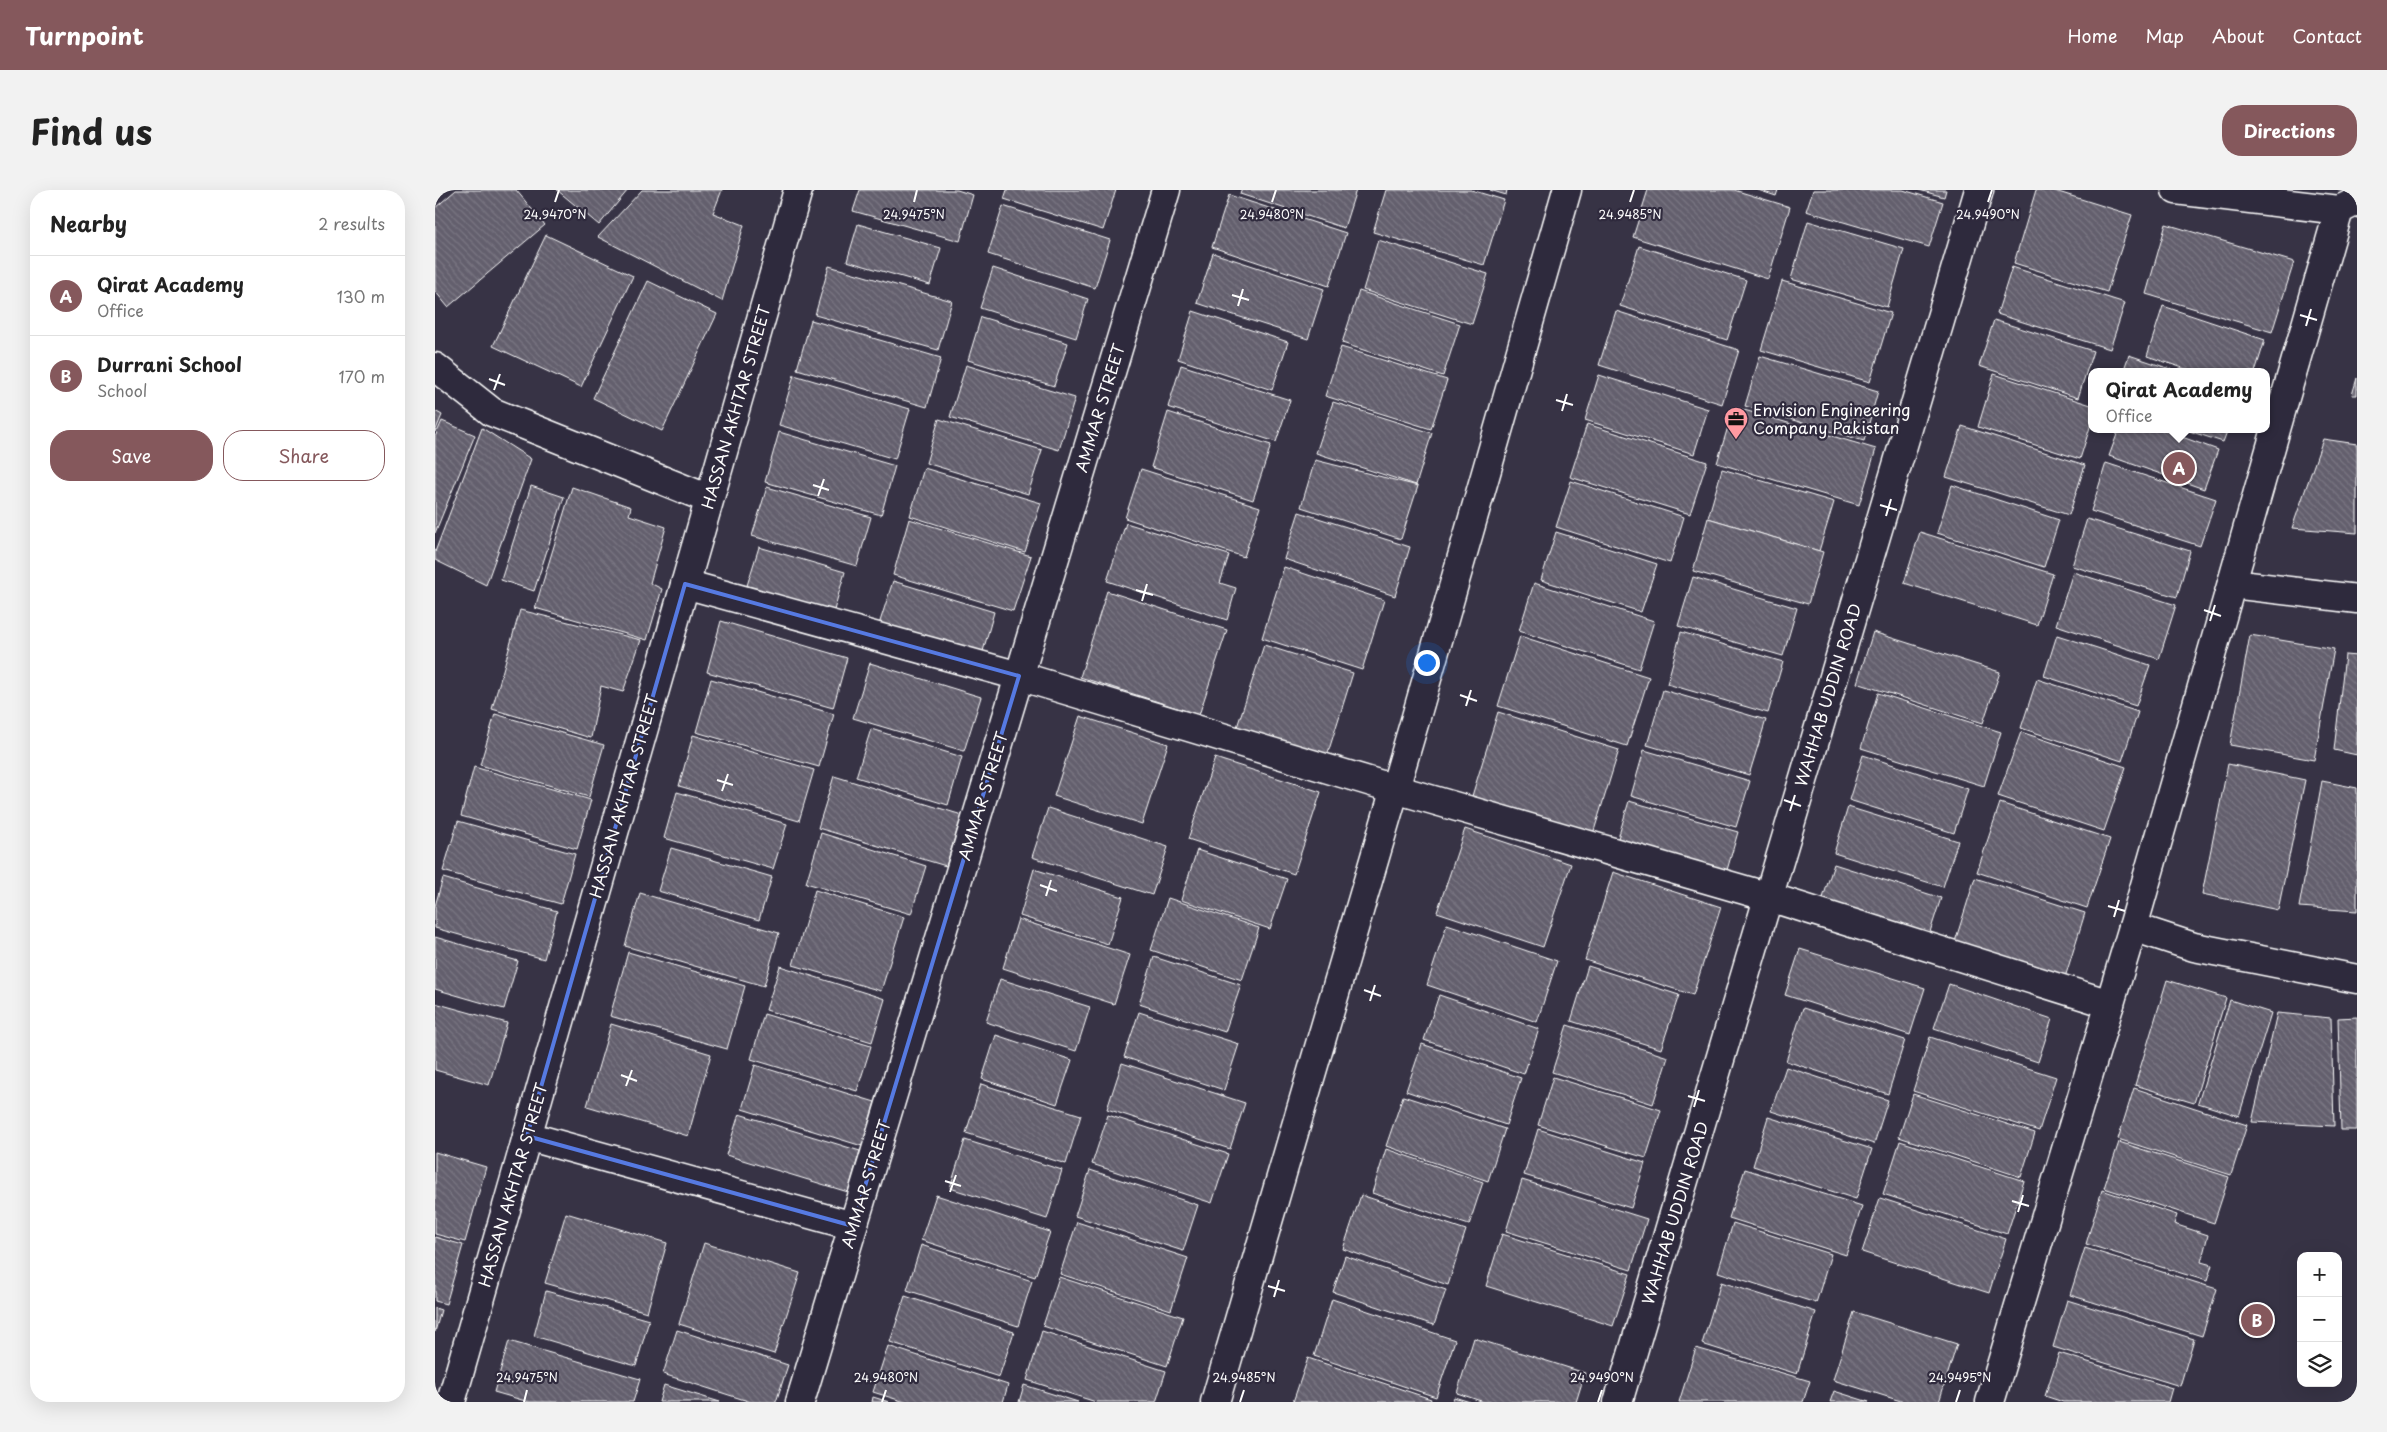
<!DOCTYPE html>
<html lang="en">
<head>
<meta charset="utf-8">
<style>
	body { margin:0; font-family:"Playpen Sans",sans-serif; background:#f2f2f2; color:#222 }
	.controls { position:absolute; right:15px; bottom:15px; display:grid; overflow:hidden; border-radius:10px; box-shadow:0 5px 20px #0002 }
	.controls button { width:45px; height:45px; display:grid; place-items:center; padding:0; border:0; border-bottom:1px solid #e0e0e0; background:#fff; color:#222; font:25px sans-serif }
	.you { position:absolute; left:991px; top:472px; width:18px; height:18px; margin:-12px; border:4px solid #fff; border-radius:50%; background:#1a73e8; box-shadow:0 0 0 8px #1a73e833 }
	.badge { display:grid; place-items:center; width:32px; height:32px; border-radius:50%; background:#85585c; color:#fff; font-size:16px; font-weight:700 }
	.pin { position:absolute; translate:-50% -50%; border:2px solid #fff; box-shadow:0 1px 5px #0006 }
	.popup { position:absolute; left:1653px; top:178px; width:182px; height:65px; box-sizing:border-box; display:grid; place-content:center; border-radius:10px; background:#fff; filter:drop-shadow(0 1px 4px #0005); font-size:16px; white-space:nowrap; color:#767676 }
	.popup b { font-size:19px; color:#222 }
	.popup::after { content:''; position:absolute; left:50%; top:100%; margin-left:-10px; border:10px solid transparent; border-top-color:#fff }
	.list { margin:0; padding:0; list-style:none }
	h2 { display:flex; justify-content:space-between; align-items:center; height:65px; margin:0; padding:0 20px; font-size:21px }
	h2 small { font-size:16px; font-weight:400; color:#767676 }
	.list li { display:grid; grid-template-columns:32px 1fr auto; gap:15px; align-items:center; box-sizing:border-box; height:80px; padding:0 20px; border-top:1px solid #e0e0e0 }
	.list b { display:block; font-size:19px; white-space:nowrap }
	.list p { margin:0; font-size:16px; white-space:nowrap; color:#767676 }
	.list em { font-size:16px; font-style:normal; color:#767676 }
	.actions { display:flex; gap:10px; padding:15px 20px }
	.actions a { flex:1; padding:11px 0; border:1px solid #85585c; border-radius:20px; text-align:center; font-size:18px; color:#85585c }
	.actions .main { background:#85585c; color:#fff }
	.icon { flex:none; width:28px; height:28px; fill:none; stroke:currentColor; stroke-width:2; stroke-linecap:round; stroke-linejoin:round }
	.map { position:relative; flex:none; width:1922px; height:1212px; overflow:hidden; border-radius:20px }
	header { display:flex; align-items:center; gap:30px; box-sizing:border-box; height:70px; padding:0 25px; background:#85585c; color:#fff }
	header strong { font-size:24px }
	nav { display:flex; gap:28px; margin-inline-start:auto; font-size:18px }
	.intro { display:flex; align-items:center; justify-content:space-between; box-sizing:border-box; height:120px; padding:0 30px }
	h1 { margin:0; font-size:35px }
	.button { padding:12px 22px; border-radius:20px; background:#85585c; color:#fff; font-size:18px; font-weight:700 }
	main { display:flex; gap:30px; padding:0 30px }
	aside { flex:1; background:#fff; border-radius:20px; box-shadow:0 5px 20px #0002 }
	.map>svg:first-child { display:block }
</style>
</head>
<body>
<header>
<strong>Turnpoint</strong>
<nav><a>Home</a><a>Map</a><a>About</a><a>Contact</a></nav>
</header>
<div class="intro"><h1>Find us</h1><a class="button">Directions</a></div>
<main>
<aside>
<h2>Nearby<small>2 results</small></h2>
<ul class="list">
<li><span class="badge">A</span><div><b>Qirat Academy</b><p>Office</p></div><em>130 m</em></li>
<li><span class="badge">B</span><div><b>Durrani School</b><p>School</p></div><em>170 m</em></li>
</ul>
<div class="actions"><a class="main">Save</a><a>Share</a></div>
</aside>
<div class="map">
<svg width="1922" height="1212" viewBox="0 0 1922 1212">
	<defs>
		<pattern id="building-back-hatch" width="6" height="6" patternUnits="userSpaceOnUse" patternTransform="scale(1.25)"><rect width="6" height="6" fill="#635f6d"/><path d="M-1 5l2 2M0 0l6 6M5-1l2 2" fill="none" stroke="#7a7783"/></pattern>
	</defs>
	<rect width="100%" height="100%" fill="#373345"/>
	<filter id="ink" filterUnits="userSpaceOnUse"><feTurbulence type="fractalNoise" baseFrequency=".02" numOctaves="2"/><feDisplacementMap in="SourceGraphic" scale="10" xChannelSelector="R" yChannelSelector="G"/><feConvolveMatrix kernelMatrix="1 2 1 2 8 2 1 2 1" color-interpolation-filters="sRGB"/></filter>
	<g filter="url(#ink)">
		<g fill="url(#building-back-hatch)" stroke="#fff">
			<polygon points="21,0 81,0 110,35 13,117 0,101 0,18"/>
			<polygon points="122,0 193,0 164,35"/>
			<polygon points="207,0 287,0 278,23 309,35 287,111 163,47"/>
			<polygon points="425,0 522,0 538,5 525,51 418,21"/>
			<polygon points="572,0 681,0 668,40 569,9"/>
			<polygon points="806,0 921,0 909,38 805,4"/>
			<polygon points="951,0 1036,0 1069,10 1049,75 938,42"/>
			<polygon points="1055,0 1072,0 1071,5"/>
			<polygon points="1213,0 1299,0 1355,17 1333,89 1198,47"/>
			<polygon points="1323,0 1343,0 1341,6"/>
			<polygon points="1378,0 1468,0 1508,12 1494,57 1371,21"/>
			<polygon points="1484,0 1511,0 1509,7"/>
			<polygon points="1601,0 1617,0 1697,25 1672,102 1579,73"/>
			<polygon points="794,5 911,43 894,96 777,57"/>
			<polygon points="568,16 675,50 660,98 553,64"/>
			<polygon points="1373,31 1469,59 1452,117 1356,89"/>
			<polygon points="423,34 506,58 495,95 412,71"/>
			<polygon points="1731,34 1859,72 1837,142 1711,104"/>
			<polygon points="111,45 198,86 146,197 58,156"/>
			<polygon points="943,50 1053,84 1037,134 928,100"/>
			<polygon points="1204,56 1311,90 1292,150 1185,116"/>
			<polygon points="778,63 889,99 873,149 762,113"/>
			<polygon points="394,76 517,111 503,160 380,125"/>
			<polygon points="1577,77 1690,113 1675,159 1562,124"/>
			<polygon points="558,78 653,109 641,148 545,118"/>
			<polygon points="213,91 282,124 227,241 158,208"/>
			<polygon points="1347,91 1456,123 1435,192 1326,160"/>
			<polygon points="924,101 1025,134 1008,186 907,153"/>
			<polygon points="1728,116 1830,150 1820,182 1760,182 1712,166"/>
			<polygon points="758,121 853,152 837,200 743,169"/>
			<polygon points="1181,121 1304,160 1287,214 1164,175"/>
			<polygon points="546,127 633,153 619,196 533,170"/>
			<polygon points="376,130 506,168 492,217 362,179"/>
			<polygon points="1559,130 1658,161 1643,208 1544,176"/>
			<polygon points="906,157 1012,190 996,239 890,206"/>
			<polygon points="1694,165 1744,182 1688,182"/>
			<polygon points="1325,166 1443,201 1429,251 1310,216"/>
			<polygon points="531,175 640,208 624,260 515,227"/>
			<polygon points="746,175 855,210 841,252 733,217"/>
			<polygon points="1559,184 1656,215 1656,234 1645,269 1543,237"/>
			<polygon points="359,185 475,219 460,269 344,235"/>
			<polygon points="1164,185 1273,219 1259,264 1150,230"/>
			<polygon points="1922,188 1922,205 1917,205"/>
			<polygon points="898,212 997,243 981,295 881,263"/>
			<polygon points="1299,217 1441,259 1424,315 1282,273"/>
			<polygon points="0,221 7,225 0,242"/>
			<polygon points="733,222 836,255 818,310 716,277"/>
			<polygon points="504,229 607,260 593,304 491,273"/>
			<polygon points="7,231 40,245 0,343 0,247"/>
			<polygon points="1152,234 1272,272 1255,324 1135,287"/>
			<polygon points="1527,236 1650,275 1634,325 1511,287"/>
			<polygon points="47,238 96,269 51,395 0,370 0,362"/>
			<polygon points="1684,239 1725,239 1783,260 1769,299 1674,266"/>
			<polygon points="1748,239 1793,239 1788,252"/>
			<polygon points="344,242 460,276 446,325 330,292"/>
			<polygon points="1888,249 1922,254 1922,343 1857,338"/>
			<polygon points="880,270 983,296 966,349 866,317"/>
			<polygon points="1671,273 1781,309 1765,356 1656,321"/>
			<polygon points="489,278 606,313 590,362 475,326"/>
			<polygon points="706,279 825,317 809,367 690,328"/>
			<polygon points="1287,279 1399,312 1384,361 1273,328"/>
			<polygon points="1136,291 1249,327 1235,373 1121,337"/>
			<polygon points="1517,295 1624,330 1609,377 1502,343"/>
			<polygon points="96,296 129,307 99,401 66,390"/>
			<polygon points="137,297 196,317 194,325 231,337 215,393 227,399 212,450 100,418"/>
			<polygon points="332,297 436,327 422,376 317,346"/>
			<polygon points="864,322 975,357 960,406 849,369"/>
			<polygon points="1273,328 1388,362 1373,414 1258,381"/>
			<polygon points="474,329 596,366 578,421 458,385"/>
			<polygon points="1652,329 1755,361 1742,407 1637,376"/>
			<polygon points="691,333 794,365 785,393 801,398 792,430 672,391"/>
			<polygon points="1121,342 1222,374 1206,422 1106,390"/>
			<polygon points="1485,342 1618,384 1602,435 1469,393"/>
			<polygon points="324,357 410,382 397,427 310,402"/>
			<polygon points="849,377 949,410 927,480 827,448"/>
			<polygon points="1638,382 1741,415 1724,469 1621,435"/>
			<polygon points="1258,387 1362,418 1348,466 1243,436"/>
			<polygon points="458,391 559,422 545,472 442,441"/>
			<polygon points="1099,393 1219,431 1204,479 1084,441"/>
			<polygon points="672,401 792,440 764,525 645,487"/>
			<polygon points="85,420 206,450 188,502 166,496 156,548 57,519"/>
			<polygon points="286,431 412,468 398,518 272,482"/>
			<polygon points="1246,442 1348,472 1333,523 1232,494"/>
			<polygon points="1438,442 1565,482 1548,533 1422,493"/>
			<polygon points="1622,445 1715,475 1701,516 1609,486"/>
			<polygon points="1815,445 1899,459 1879,570 1795,555"/>
			<polygon points="1085,446 1214,487 1192,556 1063,516"/>
			<polygon points="829,455 918,483 892,566 802,537"/>
			<polygon points="1910,465 1922,466 1922,565 1899,560"/>
			<polygon points="435,473 546,507 529,561 418,528"/>
			<polygon points="276,489 399,524 384,577 261,542"/>
			<polygon points="1602,489 1703,522 1687,571 1586,538"/>
			<polygon points="1228,500 1331,530 1314,585 1212,555"/>
			<polygon points="1443,503 1566,542 1549,596 1426,558"/>
			<polygon points="1063,522 1184,560 1158,644 1037,606"/>
			<polygon points="60,524 169,555 154,607 45,575"/>
			<polygon points="645,526 733,554 707,634 619,606"/>
			<polygon points="436,539 527,567 513,615 421,587"/>
			<polygon points="1586,542 1691,577 1669,641 1563,606"/>
			<polygon points="258,545 379,580 364,631 244,596"/>
			<polygon points="1209,560 1315,591 1301,637 1196,606"/>
			<polygon points="1428,565 1533,599 1519,643 1414,610"/>
			<polygon points="780,568 886,602 859,684 753,649"/>
			<polygon points="1793,574 1870,590 1843,720 1767,704"/>
			<polygon points="39,577 156,610 142,659 26,626"/>
			<polygon points="399,586 527,625 511,676 383,638"/>
			<polygon points="1887,591 1922,598 1922,721 1864,717"/>
			<polygon points="242,602 352,634 338,679 229,648"/>
			<polygon points="1194,611 1303,642 1290,687 1181,655"/>
			<polygon points="1565,613 1675,649 1652,718 1542,682"/>
			<polygon points="1413,617 1523,651 1508,697 1399,663"/>
			<polygon points="613,618 733,657 717,705 597,667"/>
			<polygon points="23,631 140,664 126,714 8,681"/>
			<polygon points="1030,639 1136,674 1108,757 1002,722"/>
			<polygon points="386,643 491,676 476,724 371,693"/>
			<polygon points="236,658 337,687 324,730 223,701"/>
			<polygon points="762,660 852,689 835,739 746,710"/>
			<polygon points="1399,674 1506,708 1493,748 1386,714"/>
			<polygon points="599,679 688,707 673,754 585,726"/>
			<polygon points="1178,682 1286,717 1258,805 1150,770"/>
			<polygon points="8,688 122,721 109,769 0,738 0,716"/>
			<polygon points="1540,688 1650,723 1628,794 1518,758"/>
			<polygon points="380,700 469,727 446,801 358,775"/>
			<polygon points="205,703 344,743 329,796 190,756"/>
			<polygon points="733,708 824,738 807,790 716,760"/>
			<polygon points="583,729 695,765 679,814 568,778"/>
			<polygon points="1012,734 1122,771 1102,832 992,795"/>
			<polygon points="0,747 83,771 69,819 0,799"/>
			<polygon points="1365,759 1490,798 1475,845 1350,805"/>
			<polygon points="193,762 310,796 292,859 175,826"/>
			<polygon points="719,767 806,795 790,842 704,814"/>
			<polygon points="345,776 450,809 437,852 331,820"/>
			<polygon points="1153,776 1244,805 1226,859 1136,831"/>
			<polygon points="565,789 655,817 641,861 551,832"/>
			<polygon points="1732,790 1791,808 1759,913 1700,895"/>
			<polygon points="1514,794 1617,829 1603,872 1499,838"/>
			<polygon points="1004,805 1104,839 1089,884 989,850"/>
			<polygon points="1795,810 1836,823 1804,926 1763,913"/>
			<polygon points="0,813 72,833 54,895 0,880"/>
			<polygon points="1368,818 1470,850 1453,904 1351,871"/>
			<polygon points="704,822 804,854 789,900 689,867"/>
			<polygon points="1842,823 1896,828 1899,936 1817,932"/>
			<polygon points="329,824 436,856 422,901 316,869"/>
			<polygon points="1922,827 1922,940 1906,940 1903,828"/>
			<polygon points="176,834 276,864 253,946 152,916"/>
			<polygon points="1132,835 1233,867 1218,914 1117,882"/>
			<polygon points="561,845 637,870 622,914 547,889"/>
			<polygon points="1495,847 1621,887 1604,941 1478,901"/>
			<polygon points="987,854 1086,888 1071,935 971,901"/>
			<polygon points="687,873 810,913 795,959 672,919"/>
			<polygon points="320,875 440,912 427,956 307,919"/>
			<polygon points="1351,877 1453,910 1439,954 1336,921"/>
			<polygon points="1118,887 1226,920 1211,968 1103,935"/>
			<polygon points="546,894 646,925 631,974 531,943"/>
			<polygon points="1699,898 1812,935 1796,985 1683,949"/>
			<polygon points="1478,904 1600,943 1586,987 1464,947"/>
			<polygon points="968,906 1070,939 1053,991 951,956"/>
			<polygon points="304,924 425,961 413,1002 291,965"/>
			<polygon points="673,925 793,964 777,1013 657,974"/>
			<polygon points="1333,927 1437,959 1421,1009 1318,976"/>
			<polygon points="1103,939 1210,973 1196,1018 1089,985"/>
			<polygon points="530,950 627,980 612,1029 515,998"/>
			<polygon points="1465,951 1589,991 1572,1044 1448,1004"/>
			<polygon points="1684,952 1794,987 1779,1033 1669,998"/>
			<polygon points="951,959 1048,992 1034,1035 937,1003"/>
			<polygon points="0,962 51,977 30,1052 0,1044"/>
			<polygon points="1310,979 1427,1016 1411,1065 1294,1028"/>
			<polygon points="655,980 763,1015 748,1061 640,1026"/>
			<polygon points="1087,990 1212,1029 1196,1080 1071,1041"/>
			<polygon points="1667,1000 1742,1025 1739,1034 1773,1045 1766,1072 1777,1075 1772,1091 1651,1054"/>
			<polygon points="501,1005 615,1042 600,1087 486,1050"/>
			<polygon points="926,1005 1031,1040 1013,1095 908,1059"/>
			<polygon points="1445,1008 1571,1049 1554,1103 1427,1062"/>
			<polygon points="131,1023 232,1053 212,1122 110,1093"/>
			<polygon points="642,1032 753,1068 736,1120 625,1084"/>
			<polygon points="1298,1033 1396,1064 1381,1113 1283,1082"/>
			<polygon points="1067,1044 1195,1084 1178,1136 1051,1096"/>
			<polygon points="0,1047 28,1055 11,1114 0,1111"/>
			<polygon points="269,1053 365,1083 339,1164 244,1134"/>
			<polygon points="486,1055 597,1091 583,1136 472,1100"/>
			<polygon points="1650,1058 1782,1099 1767,1146 1635,1105"/>
			<polygon points="910,1066 1011,1100 999,1135 898,1102"/>
			<polygon points="624,1087 748,1127 732,1176 608,1136"/>
			<polygon points="1286,1092 1381,1122 1362,1184 1267,1154"/>
			<polygon points="111,1101 214,1130 201,1176 99,1146"/>
			<polygon points="470,1106 579,1142 564,1187 455,1152"/>
			<polygon points="897,1109 1020,1150 1001,1207 879,1166"/>
			<polygon points="1632,1110 1759,1149 1745,1196 1618,1157"/>
			<polygon points="0,1118 6,1120 0,1142"/>
			<polygon points="1419,1122 1522,1154 1504,1212 1469,1212 1398,1190"/>
			<polygon points="242,1140 353,1175 341,1212 316,1212 228,1184"/>
			<polygon points="607,1141 731,1181 721,1212 661,1212 592,1190"/>
			<polygon points="1039,1148 1150,1183 1141,1212 1049,1212 1022,1203"/>
			<polygon points="74,1151 205,1189 198,1212 94,1212 59,1202"/>
			<polygon points="453,1156 573,1195 568,1212 470,1212 438,1202"/>
			<polygon points="1261,1158 1375,1191 1368,1212 1244,1212"/>
			<polygon points="1624,1163 1737,1198 1733,1212 1628,1212 1610,1206"/>
			<polygon points="873,1168 996,1209 995,1212 858,1212"/>
			<polygon points="229,1195 285,1212 224,1212"/>
			<polygon points="589,1195 643,1212 584,1212"/>
			<polygon points="1399,1201 1434,1212 1395,1212"/>
			<polygon points="438,1207 454,1212 437,1212"/>
			<polygon points="1019,1207 1035,1212 1017,1212"/>
		</g>
		<g fill="none" stroke-linecap="round" stroke-linejoin="round">
			<defs>
				<g id="minor">
					<polyline points="1741,0 1904,20 1922,11"/>
					<polyline points="0,177 57,222 274,309"/>
					<polyline points="250,394 584,486 960,599 1334,707 1675,814"/>
					<polyline points="1797,394 1922,409"/>
					<polyline points="1698,737 1759,757 1922,789"/>
					<polyline points="92,946 418,1036"/>
					<polyline points="16,1212 363,0"/>
					<polyline points="365,1212 731,0"/>
					<polyline points="780,1212 981,527 1132,0"/>
					<polyline points="1183,1212 1544,0"/>
					<polyline points="1555,1212 1698,737 1904,20"/>
				</g>
			</defs>
			<use href="#minor" stroke="#fff" stroke-width="31"/>
			<use href="#minor" stroke="#2f2a3d" stroke-width="28"/>
		</g>
	</g>
	<path fill="none" stroke="#567ae2" stroke-width="4" stroke-linejoin="round" d="M 250,394 L 584,486 L 418,1036 L 92,946 Z"/>
	<path fill="none" stroke="#fff" stroke-width="2" d="M 120,12 L 124,0M 479,12 L 482,0M 837,12 L 841,0M 1195,12 L 1199,0M 1553,12 L 1557,0M 797,105 L 814,110M 803,116 L 808,99M 1865,125 L 1882,130M 1871,136 L 1876,119M 54,189 L 70,195M 59,200 L 65,184M 1121,210 L 1138,215M 1127,221 L 1132,204M 378,295 L 394,300M 383,306 L 389,289M 1445,315 L 1462,320M 1451,326 L 1456,309M 701,400 L 718,405M 707,411 L 712,394M 1769,420 L 1786,426M 1775,431 L 1780,415M 1025,505 L 1042,511M 1031,516 L 1036,500M 282,590 L 298,595M 287,601 L 293,584M 1349,610 L 1366,616M 1355,621 L 1360,605M 605,695 L 622,701M 611,706 L 616,690M 1673,716 L 1690,721M 1679,727 L 1684,710M 929,800 L 946,806M 935,811 L 940,795M 186,885 L 202,891M 191,896 L 197,880M 1253,906 L 1270,911M 1259,917 L 1264,900M 510,991 L 526,996M 515,1002 L 521,985M 1577,1011 L 1594,1016M 1583,1022 L 1588,1005M 833,1096 L 850,1101M 839,1107 L 844,1090M 89,1212 L 92,1200M 447,1212 L 451,1200M 805,1212 L 809,1200M 1163,1212 L 1167,1200M 1521,1212 L 1525,1200"/>
	<defs>
		<symbol id="office-pin" viewBox="-11 -11 22 30"><path d="M0 17L-7.5 6A9.5 9.5 0 1 1 7.5 6Z" fill="#ff9aa2" stroke="#2f2a3d"/><path d="M-6-3h4V-5.5h4V-3h4V5H-6ZM-1-4.5V-3h2v-1.5ZM-6 0V1H6V0Z" fill="#111"/></symbol>
	</defs>
	<g fill-rule="evenodd">
		<use href="#office-pin" x="1287" y="215" width="28" height="38"/>
	</g>
	<g text-anchor="middle" stroke-width="4.5" stroke-linejoin="round" paint-order="stroke">
		<g font-size="16" fill="#fff" stroke="#2f2a3d">
			<text transform="translate(301 217) rotate(-74)" y="6">HASSAN AKHTAR STREET</text>
			<text transform="translate(665 218) rotate(-73)" y="6">AMMAR STREET</text>
			<text transform="translate(1393 505) rotate(-73)" y="6">WAHHAB UDDIN ROAD</text>
			<text transform="translate(189 606) rotate(-74)" y="6">HASSAN AKHTAR STREET</text>
			<text transform="translate(548 606) rotate(-73)" y="6">AMMAR STREET</text>
			<text transform="translate(431 994) rotate(-73)" y="6">AMMAR STREET</text>
			<text transform="translate(78 995) rotate(-74)" y="6">HASSAN AKHTAR STREET</text>
			<text transform="translate(1240 1023) rotate(-73)" y="6">WAHHAB UDDIN ROAD</text>
		</g>
		<g font-size="16" fill="#fff" stroke="#2f2a3d" text-anchor="start">
			<text x="1318" y="226">Envision Engineering<tspan x="1318" dy="18">Company Pakistan</tspan></text>
		</g>
	</g>
	<g font-size="12" text-anchor="middle" fill="#fff" stroke="#2f2a3d" stroke-width="4.5" stroke-linejoin="round" paint-order="stroke">
		<text x="120" y="29">24.9470°N</text>
		<text x="479" y="29">24.9475°N</text>
		<text x="837" y="29">24.9480°N</text>
		<text x="1195" y="29">24.9485°N</text>
		<text x="1553" y="29">24.9490°N</text>
		<text x="92" y="1192">24.9475°N</text>
		<text x="451" y="1192">24.9480°N</text>
		<text x="809" y="1192">24.9485°N</text>
		<text x="1167" y="1192">24.9490°N</text>
		<text x="1525" y="1192">24.9495°N</text>
	</g>
</svg>
<div class="controls">
<button>+</button>
<button>−</button>
<button><svg class="icon" aria-label="layers" viewBox="0 0 24 24"><path d="M12 4l9 5-9 5-9-5zM3 14l9 5 9-5"/></svg></button>
</div>
<div class="you"></div>
<div class="pin badge" style="left:1744px;top:278px">A</div>
<div class="popup"><b>Qirat Academy</b>Office</div>
<div class="pin badge" style="left:1822px;top:1130px">B</div>
</div>
</main>
</body>
</html>
